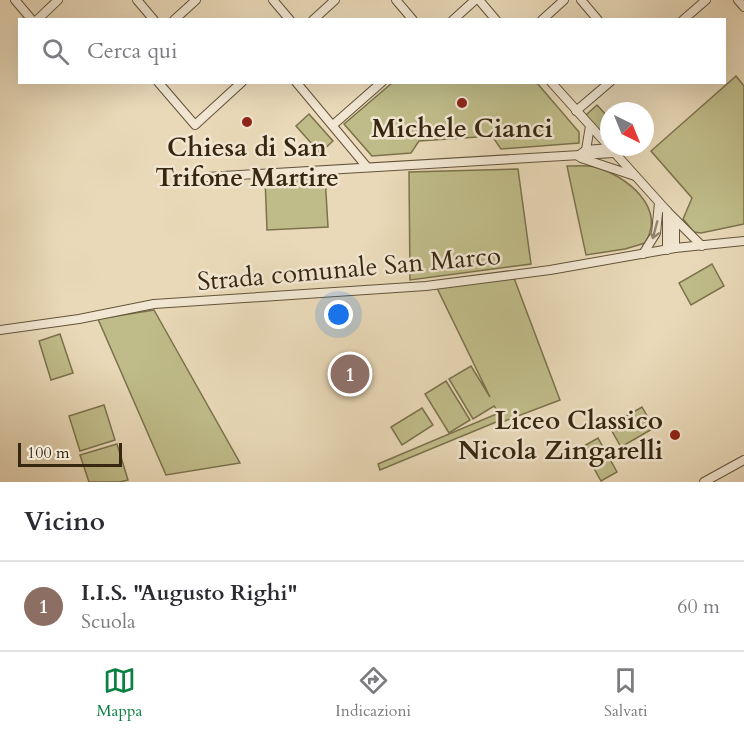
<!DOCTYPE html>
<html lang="it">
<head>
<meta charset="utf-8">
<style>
	body { margin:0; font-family:Cardo,serif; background:#f2f2f3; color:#2b2b33 }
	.compass { position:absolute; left:600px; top:102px; width:54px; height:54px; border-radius:50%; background:#fff; box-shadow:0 6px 24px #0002; rotate:137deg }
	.scale { position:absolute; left:18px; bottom:15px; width:104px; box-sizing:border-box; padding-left:6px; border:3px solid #372710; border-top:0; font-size:16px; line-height:21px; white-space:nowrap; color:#372710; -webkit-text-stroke:4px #f1e6d1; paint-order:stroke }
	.you { position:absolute; left:339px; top:315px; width:21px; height:21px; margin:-15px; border:4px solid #fff; border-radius:50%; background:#1a73e8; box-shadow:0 0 0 9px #1a73e833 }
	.badge { display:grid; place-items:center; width:39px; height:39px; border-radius:50%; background:#0b8043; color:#fff; font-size:20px; font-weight:700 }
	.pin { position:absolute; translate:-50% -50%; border:3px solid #fff; box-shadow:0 2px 6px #0006 }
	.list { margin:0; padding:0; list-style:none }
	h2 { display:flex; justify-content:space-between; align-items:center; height:78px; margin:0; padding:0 24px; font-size:26px }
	h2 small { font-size:20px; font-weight:400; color:#7c7c81 }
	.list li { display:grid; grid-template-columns:39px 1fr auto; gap:18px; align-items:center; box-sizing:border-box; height:90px; padding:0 24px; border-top:2px solid #e1e1e2 }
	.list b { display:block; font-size:22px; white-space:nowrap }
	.list p { margin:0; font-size:20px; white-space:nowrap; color:#7c7c81 }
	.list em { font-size:20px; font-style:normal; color:#7c7c81 }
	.icon { flex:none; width:33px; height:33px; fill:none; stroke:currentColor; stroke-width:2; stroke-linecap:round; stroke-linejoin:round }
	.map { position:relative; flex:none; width:744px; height:482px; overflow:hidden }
	.search { position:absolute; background:#fff; box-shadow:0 6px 24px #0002; left:18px; right:18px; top:18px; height:66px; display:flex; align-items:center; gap:15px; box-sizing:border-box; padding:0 21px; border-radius:0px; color:#7c7c81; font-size:22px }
	.sheet { height:168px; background:#fff }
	nav { display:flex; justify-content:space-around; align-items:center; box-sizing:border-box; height:84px; border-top:2px solid #e1e1e2; background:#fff; font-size:16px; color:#7c7c81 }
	nav a { display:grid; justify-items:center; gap:3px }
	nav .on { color:#0b8043 }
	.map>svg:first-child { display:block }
</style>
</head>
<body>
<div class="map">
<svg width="744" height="482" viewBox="0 0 744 482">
	<rect width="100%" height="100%" fill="#e9d9b8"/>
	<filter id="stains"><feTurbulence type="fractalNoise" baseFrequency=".00333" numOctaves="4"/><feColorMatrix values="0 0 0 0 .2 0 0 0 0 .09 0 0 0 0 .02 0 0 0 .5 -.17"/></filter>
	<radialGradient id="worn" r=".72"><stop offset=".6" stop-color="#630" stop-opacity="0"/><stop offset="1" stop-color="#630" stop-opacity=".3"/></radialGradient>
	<g fill="#bfbc89" stroke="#7b724c" stroke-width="1.5">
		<polygon points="736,76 744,86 744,224 701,233 694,232 683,219 692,198 651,151"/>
		<polygon points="392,83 537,83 579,132 579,143 501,149 492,136 419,141 411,153 372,156 344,124"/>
		<polygon points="597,105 609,118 609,142 586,115"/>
		<polygon points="309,114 333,141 320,153 296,126"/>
		<path d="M 567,166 C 576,166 586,165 595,167 C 627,176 667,208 645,243 L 625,249 L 586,255 Z"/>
		<polygon points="518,169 531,264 410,280 409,172"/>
		<polygon points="325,176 328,227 267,230 265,178"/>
		<polygon points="712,264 724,286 691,305 679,283"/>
		<polygon points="514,278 560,400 502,422 501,420 380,470 378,464 499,413 494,406 473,419 449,379 471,366 490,397 437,288"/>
		<polygon points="154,310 240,463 166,475 98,319"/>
		<polygon points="60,334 73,373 51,380 39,341"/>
		<polygon points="446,381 470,420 449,433 425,394"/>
		<polygon points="104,405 115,440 80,451 69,416"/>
		<polygon points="642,407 654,428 621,447 609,426"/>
		<polygon points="422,408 433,425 402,445 391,427"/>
		<polygon points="598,438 617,472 601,481 582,447"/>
		<polygon points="117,444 128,480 120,482 89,482 80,455"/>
	</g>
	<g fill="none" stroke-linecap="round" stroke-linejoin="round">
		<defs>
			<g id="minor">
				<polyline points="15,0 32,20"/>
				<polyline points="137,0 154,20"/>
				<polyline points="273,0 290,20"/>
				<polyline points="396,0 413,20"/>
				<polyline points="479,0 496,20"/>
				<polyline points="581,0 598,20"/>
				<polyline points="738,0 744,7"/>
				<polyline points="37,20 58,0"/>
				<polyline points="174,20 196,0"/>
				<polyline points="313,20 335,0"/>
				<polyline points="453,20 475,0"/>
				<polyline points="542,20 564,0"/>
				<polyline points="683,20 706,0"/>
				<polyline points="158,82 195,125 242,82"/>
				<polyline points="296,82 367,167"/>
				<polyline points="551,82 667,211 702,246"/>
				<polyline points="576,111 610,82"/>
				<polyline points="333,125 382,82"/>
				<polyline points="586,150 590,126"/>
				<polyline points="578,156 586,150 610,148"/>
				<polyline points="581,158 635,176"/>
				<polyline points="207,177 614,153"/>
				<polyline points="667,211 667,250"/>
				<polyline points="675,220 675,248"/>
				<polyline points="643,254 656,233 659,203"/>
				<polyline points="0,330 79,319 154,304 426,286 550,270 675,248 744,241"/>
				<polyline points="704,482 744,460"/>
			</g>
		</defs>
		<use href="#minor" stroke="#64543a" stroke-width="10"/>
		<use href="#minor" stroke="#f1e6d1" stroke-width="8"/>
	</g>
	<defs><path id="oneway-shaft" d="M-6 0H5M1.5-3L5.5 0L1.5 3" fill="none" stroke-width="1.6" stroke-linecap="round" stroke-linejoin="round" transform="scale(1.5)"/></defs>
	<use stroke="#948670" href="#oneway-shaft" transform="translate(655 230) rotate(105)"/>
	<g fill="#8f2418" stroke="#f1e6d1" stroke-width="2">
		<circle cx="462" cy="103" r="6"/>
		<circle cx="247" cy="122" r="6"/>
		<circle cx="675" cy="435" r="6"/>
	</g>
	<g text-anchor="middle" stroke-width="5" stroke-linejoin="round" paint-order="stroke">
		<g font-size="26" font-weight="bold" fill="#372710" stroke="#f1e6d1">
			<text x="462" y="137">Michele Cianci</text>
			<text x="247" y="156">Chiesa di San<tspan x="247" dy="30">Trifone Martire</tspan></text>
			<text x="663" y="429" text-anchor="end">Liceo Classico<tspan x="663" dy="30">Nicola Zingarelli</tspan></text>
		</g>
		<g font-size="26" fill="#372710" stroke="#f1e6d1">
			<text transform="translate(349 268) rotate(-5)" y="9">Strada comunale San Marco</text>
		</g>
	</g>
	<rect width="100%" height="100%" filter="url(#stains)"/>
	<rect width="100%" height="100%" fill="url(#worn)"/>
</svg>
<svg class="compass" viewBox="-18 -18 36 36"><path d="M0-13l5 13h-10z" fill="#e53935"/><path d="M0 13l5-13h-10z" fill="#7c7c81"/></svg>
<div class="scale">100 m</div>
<div class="you"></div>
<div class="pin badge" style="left:350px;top:374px;background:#8d6e63">1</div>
<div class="search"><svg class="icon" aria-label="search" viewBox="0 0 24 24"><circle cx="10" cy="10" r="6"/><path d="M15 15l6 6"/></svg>Cerca qui</div>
</div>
<section class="sheet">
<h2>Vicino<small></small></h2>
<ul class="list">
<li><span class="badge" style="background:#8d6e63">1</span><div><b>I.I.S. &quot;Augusto Righi&quot;</b><p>Scuola</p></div><em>60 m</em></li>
</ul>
</section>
<nav>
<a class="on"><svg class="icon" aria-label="map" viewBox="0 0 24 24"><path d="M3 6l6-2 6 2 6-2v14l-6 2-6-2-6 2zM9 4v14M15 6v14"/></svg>Mappa</a>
<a><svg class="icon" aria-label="directions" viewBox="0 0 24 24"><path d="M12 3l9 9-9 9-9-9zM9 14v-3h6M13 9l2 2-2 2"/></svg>Indicazioni</a>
<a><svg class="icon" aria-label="saved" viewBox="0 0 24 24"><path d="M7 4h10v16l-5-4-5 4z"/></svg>Salvati</a>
</nav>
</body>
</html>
